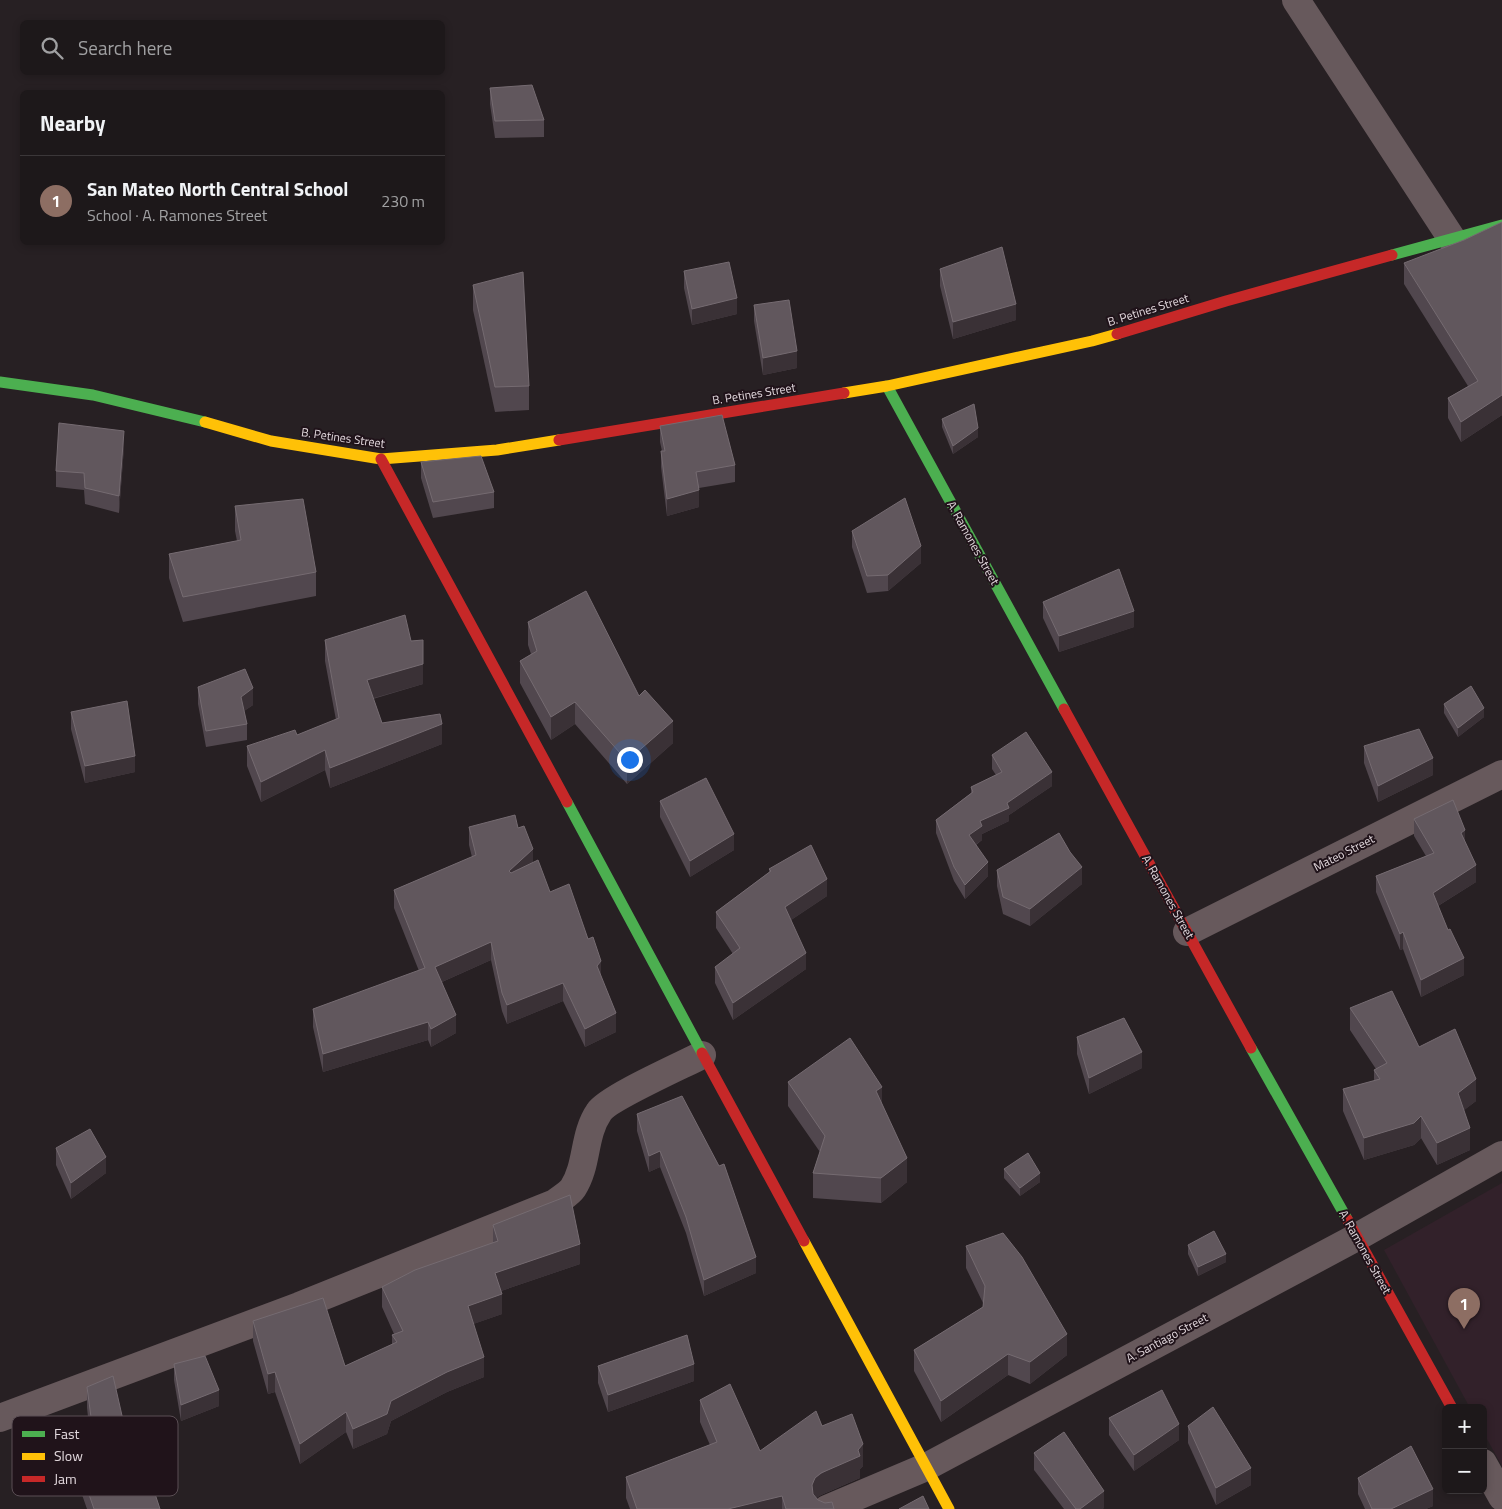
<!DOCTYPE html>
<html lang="en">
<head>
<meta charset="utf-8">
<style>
	body { margin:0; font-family:"Titillium Web",sans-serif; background:#2a2527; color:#f1f3f6 }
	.controls { position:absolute; right:15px; bottom:15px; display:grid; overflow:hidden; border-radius:8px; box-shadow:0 2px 8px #0003 }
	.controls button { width:45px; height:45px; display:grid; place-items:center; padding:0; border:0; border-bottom:1px solid #3b3739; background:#1d181a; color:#f1f3f6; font:25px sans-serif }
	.you { position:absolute; left:629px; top:759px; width:18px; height:18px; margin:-12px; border:4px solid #fff; border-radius:50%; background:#1a73e8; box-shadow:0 0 0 8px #1a73e833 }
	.badge { display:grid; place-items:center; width:32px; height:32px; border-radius:50%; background:#db2777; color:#fff; font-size:16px; font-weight:700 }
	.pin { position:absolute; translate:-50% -41px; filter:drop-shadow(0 1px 2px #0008) }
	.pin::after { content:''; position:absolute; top:26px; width:18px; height:15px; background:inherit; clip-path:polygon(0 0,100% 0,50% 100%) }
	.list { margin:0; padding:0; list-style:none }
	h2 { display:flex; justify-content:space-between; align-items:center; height:65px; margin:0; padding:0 20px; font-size:21px }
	h2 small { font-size:16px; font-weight:400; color:#a0a0a2 }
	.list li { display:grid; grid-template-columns:32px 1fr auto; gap:15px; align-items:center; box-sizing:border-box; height:90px; padding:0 20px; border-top:1px solid #3b3739 }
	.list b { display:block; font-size:19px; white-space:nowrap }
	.list p { margin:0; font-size:16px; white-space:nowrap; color:#a0a0a2 }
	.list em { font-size:16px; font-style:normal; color:#a0a0a2 }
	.icon { flex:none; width:28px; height:28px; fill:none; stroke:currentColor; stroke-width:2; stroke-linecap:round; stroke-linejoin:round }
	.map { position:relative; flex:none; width:1502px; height:1509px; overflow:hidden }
	.search { position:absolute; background:#1d181a; box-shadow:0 2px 8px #0003; left:20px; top:20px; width:425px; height:55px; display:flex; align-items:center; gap:12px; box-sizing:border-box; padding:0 18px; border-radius:8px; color:#a0a0a2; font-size:19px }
	.panel { position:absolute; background:#1d181a; box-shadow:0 2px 8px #0003; left:20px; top:90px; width:425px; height:155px; border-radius:8px }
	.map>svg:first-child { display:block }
</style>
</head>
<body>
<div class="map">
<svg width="1502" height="1509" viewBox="0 0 1502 1509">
	<rect width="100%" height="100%" fill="#272023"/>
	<polygon fill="#32212a" points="1502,1183 1502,1466 1483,1432 1483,1408 1470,1408 1384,1250"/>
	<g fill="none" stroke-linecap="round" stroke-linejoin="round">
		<g stroke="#67595c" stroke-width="28">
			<polyline points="1296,0 1452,239"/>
			<polyline points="1187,932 1502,774"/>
			<path d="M 0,1418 L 299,1306 L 555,1203 C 561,1198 569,1194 573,1188 C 588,1165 583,1135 599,1112 C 608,1098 683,1065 702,1055"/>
			<polyline points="1483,1463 1502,1497"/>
			<polyline points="827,1509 926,1467 1357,1237 1502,1155"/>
		</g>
		<g stroke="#4caf50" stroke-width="11">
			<polyline points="1392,255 1502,225"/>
			<polyline points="0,382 93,395 205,422"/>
			<polyline points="887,386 1064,709"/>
			<polyline points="567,802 702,1053"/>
			<polyline points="1251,1048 1347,1219"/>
		</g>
		<g stroke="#ffc107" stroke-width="11">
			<polyline points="844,393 887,386 1092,341 1117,334"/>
			<polyline points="205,422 271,441 381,459 497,450 559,440"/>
			<polyline points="804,1241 949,1509"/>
		</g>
		<g stroke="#c62828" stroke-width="11">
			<polyline points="1117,334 1226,301 1392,255"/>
			<polyline points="559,440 844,393"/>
			<polyline points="381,459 567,802"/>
			<polyline points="1064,709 1251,1048"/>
			<polyline points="702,1053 804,1241"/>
			<polyline points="1347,1219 1452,1408"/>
		</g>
	</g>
	<g fill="#51474e">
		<polygon points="490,88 544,120 544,137 495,138 490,104"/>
		<polygon points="1404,263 1502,415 1461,442 1448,418 1448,398 1468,386 1404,284"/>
		<polygon points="940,269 1016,320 953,339 940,286"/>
		<polygon points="684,271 737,314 692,325 684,288"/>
		<polygon points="473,285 529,386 529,410 495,412 473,310"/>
		<polygon points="754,305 797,368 763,375 754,321"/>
		<polygon points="942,419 978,437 953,454 942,427"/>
		<polygon points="660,426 735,465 735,482 699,488 699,507 667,516 661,467 661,451 662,451 660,442"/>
		<polygon points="124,447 119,513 85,504 84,490 56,487 56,471"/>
		<polygon points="421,462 494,492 494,508 433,518 421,478"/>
		<polygon points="235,506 316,572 316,596 183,622 169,578 169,554 237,541 235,531"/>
		<polygon points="852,531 921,563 888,591 867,593 852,547"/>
		<polygon points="1043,602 1134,627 1059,652 1043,618"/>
		<polygon points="528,622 639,696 673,743 627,784 575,724 551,740 520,683 520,661 531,654 528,645"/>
		<polygon points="325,640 411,641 423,684 373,699 382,723 442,744 330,788 325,770 261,802 247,766 247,746 297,735 336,720 325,661"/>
		<polygon points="198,687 253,705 244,711 247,724 247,740 206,747 198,704"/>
		<polygon points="1444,704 1484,717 1458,737 1444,713"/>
		<polygon points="71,712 135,772 85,783 71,729"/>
		<polygon points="1364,746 1433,775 1378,802 1364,763"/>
		<polygon points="992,755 1052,786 1009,815 1009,821 982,834 982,840 976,845 988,876 965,899 954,881 936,833 936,820 971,793 971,787 996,775 992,769"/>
		<polygon points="660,801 734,850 690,877 660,817"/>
		<polygon points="1414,819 1465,842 1476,882 1438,906 1464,975 1421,997 1403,949 1400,950 1376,892 1376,876 1426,856 1414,836"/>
		<polygon points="469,827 518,828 533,862 550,892 588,939 601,977 616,1032 585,1047 563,1001 507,1024 502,1011 491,960 442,982 456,1033 431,1047 428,1040 323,1072 313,1027 313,1009 419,971 394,908 394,890 472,857 469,845"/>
		<polygon points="769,869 827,896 791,920 806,969 733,1020 715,983 715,967 733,954 716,928 716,912 769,872"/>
		<polygon points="997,870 1082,884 1030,926 1003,914 997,886"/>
		<polygon points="1350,1008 1419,1047 1476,1101 1464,1110 1470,1150 1437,1165 1421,1138 1414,1145 1364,1160 1343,1111 1343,1089 1374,1081 1374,1070 1376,1069 1350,1030"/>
		<polygon points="1077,1037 1142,1068 1089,1094 1077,1054"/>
		<polygon points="788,1082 882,1105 907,1182 881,1203 813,1198 813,1173 820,1152 788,1106"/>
		<polygon points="637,1114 756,1273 704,1296 686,1233 660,1167 649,1172 637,1131"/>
		<polygon points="56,1148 106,1173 71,1199 56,1165"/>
		<polygon points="1004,1169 1040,1182 1020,1196 1004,1178"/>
		<polygon points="493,1225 580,1264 501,1291 502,1314 473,1324 484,1377 447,1392 391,1421 387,1434 353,1449 346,1432 300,1464 275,1392 268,1394 253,1341 253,1321 345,1366 392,1345 392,1335 394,1334 382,1307 382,1287 493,1243"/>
		<polygon points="1188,1245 1226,1262 1198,1276 1188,1254"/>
		<polygon points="966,1246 1067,1355 1030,1384 1008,1375 941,1422 914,1371 914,1350 983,1307 983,1303 966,1268"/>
		<polygon points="174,1364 219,1406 181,1421 174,1380"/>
		<polygon points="598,1366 694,1381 608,1412 598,1383"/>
		<polygon points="87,1387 128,1442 160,1509 87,1509 63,1440 63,1419 88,1417 87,1408"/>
		<polygon points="700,1400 760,1451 822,1426 863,1466 860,1469 860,1478 821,1495 816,1498 818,1500 834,1509 630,1509 626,1498 626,1477 710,1445 700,1422"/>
		<polygon points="1109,1418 1179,1440 1134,1471 1109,1435"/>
		<polygon points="1188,1426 1251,1485 1216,1505 1188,1443"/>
		<polygon points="1034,1453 1104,1508 1102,1509 1064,1509 1034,1470"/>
		<polygon points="1358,1478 1433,1506 1426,1509 1365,1509 1358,1494"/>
	</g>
	<g fill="#3a3136">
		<polygon points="737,298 737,314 692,325 692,309"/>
		<polygon points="1016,304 1016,320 953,339 953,322"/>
		<polygon points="797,351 797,368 763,375 763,358"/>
		<polygon points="1502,395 1502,415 1461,442 1461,422"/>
		<polygon points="978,428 978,437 953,454 953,446"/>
		<polygon points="124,431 124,447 119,513 119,496"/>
		<polygon points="699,490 699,507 667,516 667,499"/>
		<polygon points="921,546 921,563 888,591 888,575"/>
		<polygon points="1134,611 1134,627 1059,652 1059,636"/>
		<polygon points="423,664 423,684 367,700 367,680"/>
		<polygon points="253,688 253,705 241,713 241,697"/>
		<polygon points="575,702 575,724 551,740 551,717"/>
		<polygon points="1484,708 1484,717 1458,737 1458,728"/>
		<polygon points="673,721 673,743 627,784 627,761"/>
		<polygon points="442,724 442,744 330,788 330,768"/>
		<polygon points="325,750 325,770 261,802 261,782"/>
		<polygon points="135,756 135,772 85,783 85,766"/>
		<polygon points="1433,758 1433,775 1378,802 1378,786"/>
		<polygon points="1052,772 1052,786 1009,815 1009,821 982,834 982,840 969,849 969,835 980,821"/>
		<polygon points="1465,830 1465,846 1461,833"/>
		<polygon points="734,834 734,850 690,877 690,861"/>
		<polygon points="533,849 533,868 509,889 509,871"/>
		<polygon points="988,862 988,876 965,899 965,885"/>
		<polygon points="1476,865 1476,882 1433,909 1433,893"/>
		<polygon points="1082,867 1082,884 1030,926 1030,909"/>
		<polygon points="827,879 827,896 785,924 785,907"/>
		<polygon points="1403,932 1403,949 1400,950 1400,934"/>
		<polygon points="491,942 491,960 435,985 435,967"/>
		<polygon points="806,953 806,969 733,1020 733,1003"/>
		<polygon points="1464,958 1464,975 1421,997 1421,980"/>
		<polygon points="601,961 601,979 597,966"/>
		<polygon points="563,983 563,1001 507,1024 507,1005"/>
		<polygon points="616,1013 616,1032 585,1047 585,1029"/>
		<polygon points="456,1015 456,1033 431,1047 431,1029"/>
		<polygon points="428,1022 428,1040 323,1072 323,1054"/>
		<polygon points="1142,1052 1142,1068 1089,1094 1089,1078"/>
		<polygon points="1476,1079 1476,1101 1458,1115 1458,1093"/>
		<polygon points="882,1087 882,1112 876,1091"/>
		<polygon points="1421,1116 1421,1138 1414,1145 1364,1160 1364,1138"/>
		<polygon points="1470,1128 1470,1150 1437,1165 1437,1143"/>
		<polygon points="660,1151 660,1167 649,1172 649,1156"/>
		<polygon points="106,1157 106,1173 71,1199 71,1183"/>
		<polygon points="907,1158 907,1182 881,1203 881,1178"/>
		<polygon points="1040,1173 1040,1182 1020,1196 1020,1188"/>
		<polygon points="580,1244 580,1264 495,1293 495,1273"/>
		<polygon points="1226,1254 1226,1262 1198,1276 1198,1267"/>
		<polygon points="756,1257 756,1273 704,1296 704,1280"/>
		<polygon points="502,1294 502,1314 468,1326 468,1306"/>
		<polygon points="1067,1334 1067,1355 1030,1384 1030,1362"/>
		<polygon points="1008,1354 1008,1375 941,1422 941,1401"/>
		<polygon points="484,1357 484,1377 447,1392 391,1421 387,1434 353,1449 353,1429 391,1401 447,1372"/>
		<polygon points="694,1364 694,1381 608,1412 608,1395"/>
		<polygon points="275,1372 275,1392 268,1394 268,1374"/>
		<polygon points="219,1390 219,1406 181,1421 181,1405"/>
		<polygon points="346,1412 346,1432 300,1464 300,1444"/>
		<polygon points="1179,1424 1179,1440 1134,1471 1134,1455"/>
		<polygon points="863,1444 863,1466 860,1469 860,1478 821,1495 815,1499 812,1507 812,1485 815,1478 858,1450"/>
		<polygon points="1251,1468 1251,1485 1216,1505 1216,1488"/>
		<polygon points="1433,1489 1433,1506 1426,1509 1391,1509"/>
		<polygon points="1104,1491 1104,1508 1102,1509 1080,1509"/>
		<polygon points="782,1496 782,1509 728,1509"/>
	</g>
	<g fill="#61575d" stroke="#756b71">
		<polygon points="532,85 544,120 495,121 490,88"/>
		<polygon points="1502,222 1502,395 1461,422 1448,398 1478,381 1404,263 1464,240"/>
		<polygon points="1002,247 1016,304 953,322 940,269"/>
		<polygon points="729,262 737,298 692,309 684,271"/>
		<polygon points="523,272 529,386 495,387 473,285"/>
		<polygon points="789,300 797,351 763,358 754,305"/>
		<polygon points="974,404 978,428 953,446 942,419"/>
		<polygon points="722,415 735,465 696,472 699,490 667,499 661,451 665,451 660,426"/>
		<polygon points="59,423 124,431 119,496 85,488 84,473 56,471"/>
		<polygon points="481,456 494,492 433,502 421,462"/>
		<polygon points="905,498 921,546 888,575 867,576 852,531"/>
		<polygon points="303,499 316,572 183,597 169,554 241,540 235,506"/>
		<polygon points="1119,569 1134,611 1059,636 1043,602"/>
		<polygon points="586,591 639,696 645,690 673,721 627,761 575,702 551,717 520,661 537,651 528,622"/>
		<polygon points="405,615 411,641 423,640 423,664 367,680 382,723 440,714 442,724 330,768 325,750 261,782 247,746 295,730 297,735 339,718 325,640"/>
		<polygon points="245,669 253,688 241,697 247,724 206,731 198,687"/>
		<polygon points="1471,686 1484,708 1458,728 1444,704"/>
		<polygon points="127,701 135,756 85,766 71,712"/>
		<polygon points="1419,729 1433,758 1378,786 1364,746"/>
		<polygon points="1026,732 1052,772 1007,803 1009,808 980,821 982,826 969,835 988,862 965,885 954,867 936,820 973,792 971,787 1002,772 992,755"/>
		<polygon points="706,778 734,834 690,861 660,801"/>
		<polygon points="1453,800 1465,830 1461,833 1476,865 1433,893 1448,930 1450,929 1464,958 1421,980 1403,932 1400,934 1376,876 1434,853 1414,819"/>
		<polygon points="515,815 518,828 524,826 533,849 509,871 511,873 538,860 550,892 569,884 588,939 593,937 601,961 597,966 616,1013 585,1029 563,983 507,1005 502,993 491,942 435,967 456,1015 431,1029 428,1022 323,1054 313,1009 425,968 394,890 476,855 469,827"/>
		<polygon points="1059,833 1070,852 1082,867 1030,909 1003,897 997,870"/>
		<polygon points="811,845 827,879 785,907 806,953 733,1003 715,967 740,948 716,912 771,871 769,869"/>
		<polygon points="1392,991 1419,1047 1455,1029 1476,1079 1458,1093 1470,1128 1437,1143 1421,1116 1414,1123 1364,1138 1343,1089 1380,1079 1374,1070 1387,1063 1350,1008"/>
		<polygon points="1124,1018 1142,1052 1089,1078 1077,1037"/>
		<polygon points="850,1038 882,1087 876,1091 907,1158 881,1178 813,1173 825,1136 788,1082"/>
		<polygon points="682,1096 719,1166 724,1164 756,1257 704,1280 686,1217 660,1151 649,1156 637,1114"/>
		<polygon points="90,1129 106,1157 71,1183 56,1148"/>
		<polygon points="1028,1153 1040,1173 1020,1188 1004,1169"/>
		<polygon points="570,1195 580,1244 495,1273 502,1294 468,1306 484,1357 447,1372 391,1401 387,1414 353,1429 346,1412 300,1444 275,1372 268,1374 253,1321 323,1298 345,1366 397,1342 392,1335 403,1331 382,1287 415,1270 498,1241 493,1225"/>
		<polygon points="1214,1231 1226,1254 1198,1267 1188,1245"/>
		<polygon points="1003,1233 1022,1257 1067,1334 1030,1362 1008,1354 941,1401 914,1350 983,1307 985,1286 966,1246"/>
		<polygon points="687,1335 694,1364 608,1395 598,1366"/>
		<polygon points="205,1356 219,1390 181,1405 174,1364"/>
		<polygon points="113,1376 128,1442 137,1439 160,1509 94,1509 63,1419 91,1417 87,1387"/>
		<polygon points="730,1384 760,1451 816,1411 822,1426 852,1414 863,1444 858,1450 860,1456 821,1473 815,1478 812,1485 813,1494 818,1500 825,1503 832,1502 834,1509 786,1509 782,1496 728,1509 637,1509 626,1477 717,1442 700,1400"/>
		<polygon points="1162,1390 1179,1424 1134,1455 1109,1418"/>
		<polygon points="1213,1407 1251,1468 1216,1488 1188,1426"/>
		<polygon points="1064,1432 1104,1491 1080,1509 1076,1509 1034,1453"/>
		<polygon points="1411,1446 1433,1489 1391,1509 1372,1509 1358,1478"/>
		<polygon points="923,1496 929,1509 899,1509"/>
	</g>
	<g text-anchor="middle" stroke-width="4" stroke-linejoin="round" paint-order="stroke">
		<g font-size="12" fill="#e2d8dd" stroke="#20131a">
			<text transform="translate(1148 310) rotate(-17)" y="4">B. Petines Street</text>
			<text transform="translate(754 394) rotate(-9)" y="4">B. Petines Street</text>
			<text transform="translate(343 438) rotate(8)" y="4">B. Petines Street</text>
			<text transform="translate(973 543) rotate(61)" y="4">A. Ramones Street</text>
			<text transform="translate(1344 853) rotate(-27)" y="4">Mateo Street</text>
			<text transform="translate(1168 897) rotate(61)" y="4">A. Ramones Street</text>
			<text transform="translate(1365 1252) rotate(61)" y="4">A. Ramones Street</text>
			<text transform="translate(1167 1338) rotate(-28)" y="4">A. Santiago Street</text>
		</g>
	</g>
	<rect x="12" y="1416" width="166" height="80" rx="8" fill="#20131a" stroke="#5a4e54" stroke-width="1"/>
	<rect x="22" y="1431" width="23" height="6" fill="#4caf50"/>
	<rect x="22" y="1453" width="23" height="7" fill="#ffc107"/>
	<rect x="22" y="1476" width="23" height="6" fill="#c62828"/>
	<g font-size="14" fill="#e2d8dd">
		<text x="54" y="1439">Fast</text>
		<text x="54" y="1461">Slow</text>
		<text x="54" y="1484">Jam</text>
	</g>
</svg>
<div class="controls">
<button>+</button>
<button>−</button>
</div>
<div class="you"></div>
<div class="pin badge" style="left:1464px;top:1329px;background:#8d6e63">1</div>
<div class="search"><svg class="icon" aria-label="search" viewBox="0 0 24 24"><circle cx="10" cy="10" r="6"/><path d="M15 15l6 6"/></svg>Search here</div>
<section class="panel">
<h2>Nearby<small></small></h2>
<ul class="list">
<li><span class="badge" style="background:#8d6e63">1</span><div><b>San Mateo North Central School</b><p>School · A. Ramones Street</p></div><em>230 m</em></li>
</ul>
</section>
</div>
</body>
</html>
